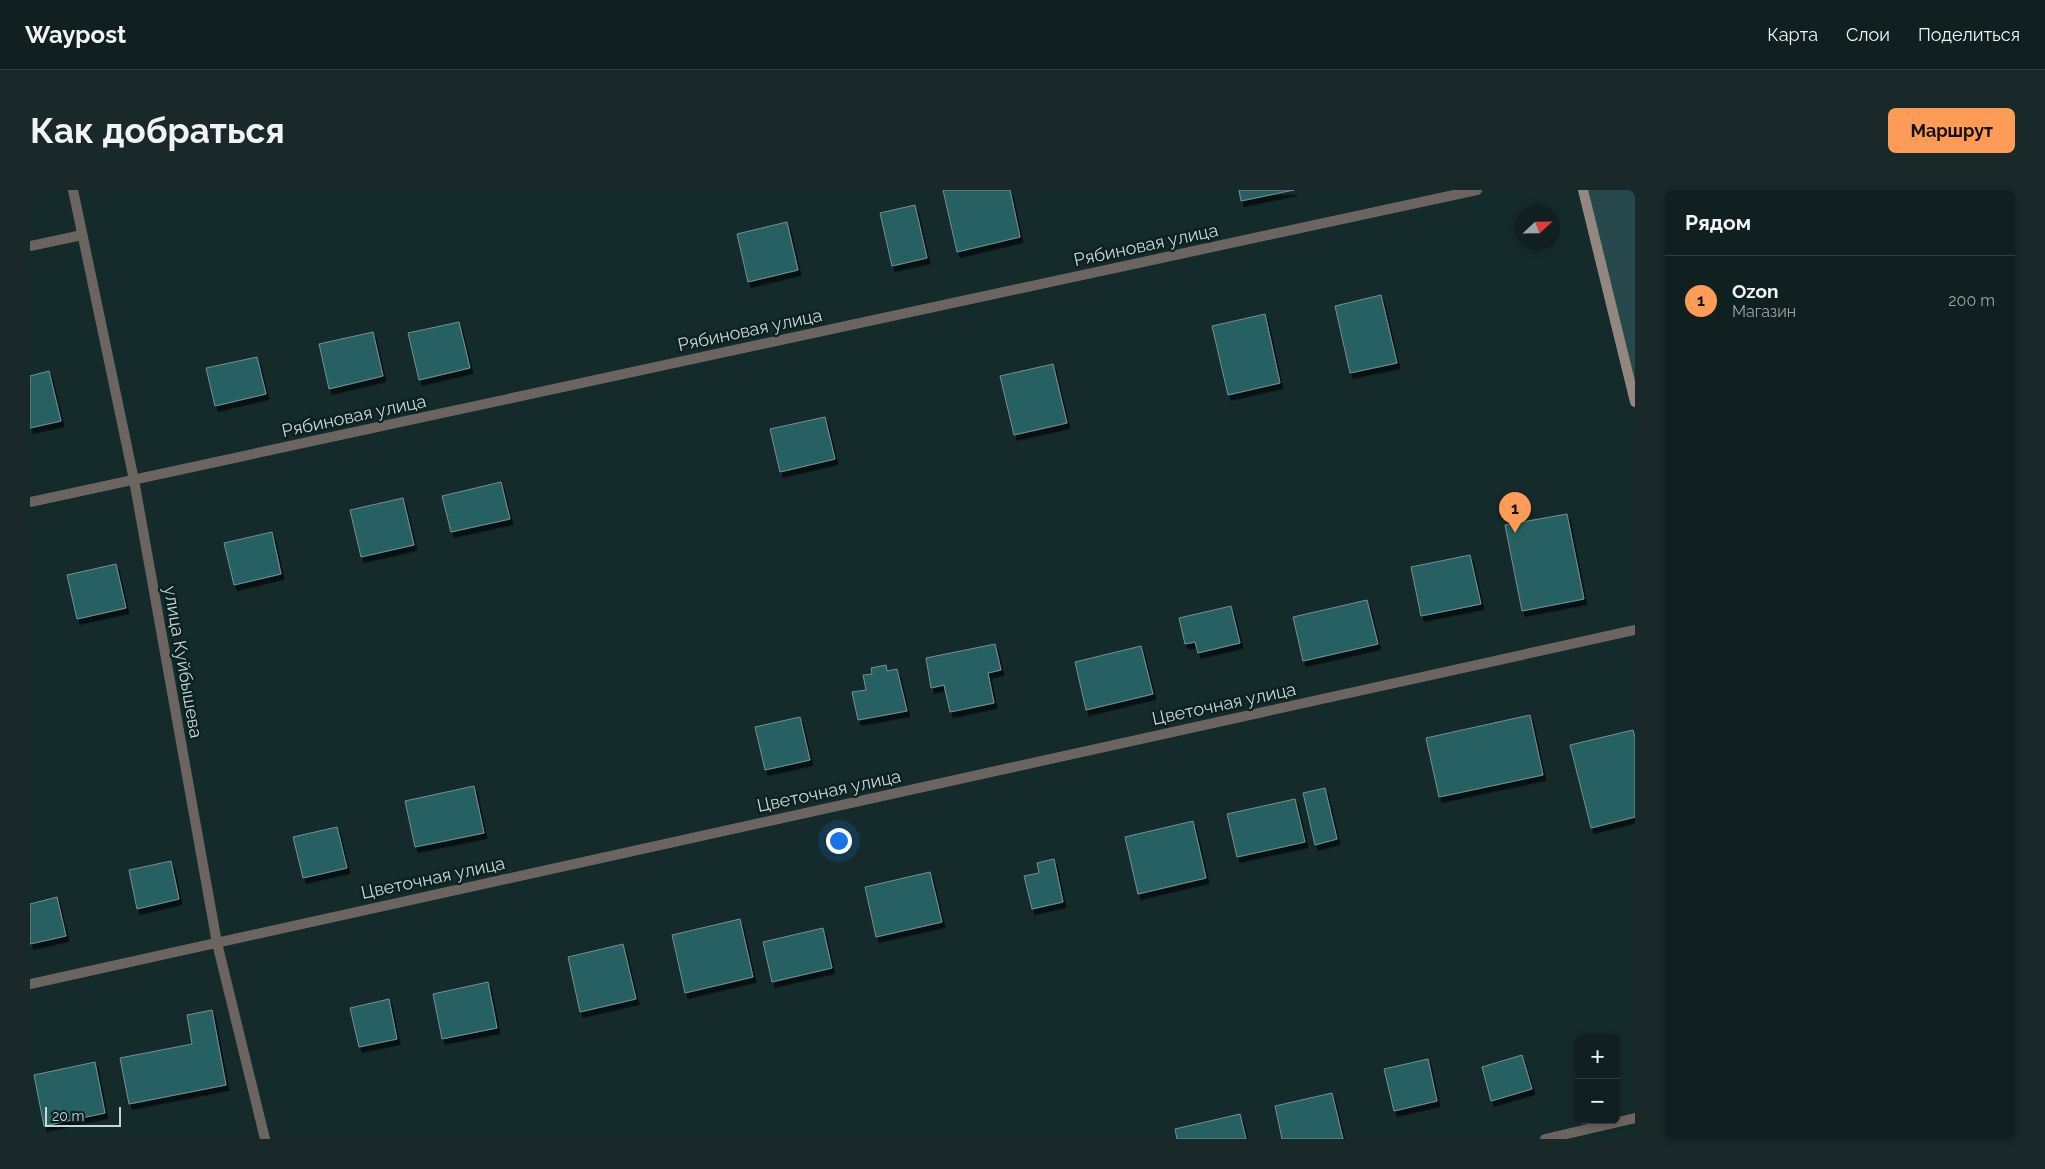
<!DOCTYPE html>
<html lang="ru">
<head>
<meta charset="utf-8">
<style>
	body { margin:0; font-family:Raleway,sans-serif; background:#192829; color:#f1f3f6 }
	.controls { position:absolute; right:15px; bottom:15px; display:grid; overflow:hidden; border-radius:8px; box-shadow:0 2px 8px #0003 }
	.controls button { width:45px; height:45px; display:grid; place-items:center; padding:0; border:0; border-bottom:1px solid #303e3e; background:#102020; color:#f1f3f6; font:25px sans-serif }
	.compass { position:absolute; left:1485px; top:15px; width:45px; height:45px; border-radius:50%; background:#102020; box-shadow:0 2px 8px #0003; rotate:68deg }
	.scale { position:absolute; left:15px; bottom:12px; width:76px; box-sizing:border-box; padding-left:5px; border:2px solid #c9d5d6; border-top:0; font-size:14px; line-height:18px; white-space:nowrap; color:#c9d5d6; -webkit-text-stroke:4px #0c2122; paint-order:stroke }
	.you { position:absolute; left:808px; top:650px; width:18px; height:18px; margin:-12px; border:4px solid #fff; border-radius:50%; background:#1a73e8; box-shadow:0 0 0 8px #1a73e833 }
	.badge { display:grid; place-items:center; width:32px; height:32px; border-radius:50%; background:#fe9c57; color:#111; font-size:16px; font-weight:700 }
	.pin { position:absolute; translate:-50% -41px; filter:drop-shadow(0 1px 2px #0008) }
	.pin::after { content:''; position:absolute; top:26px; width:18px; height:15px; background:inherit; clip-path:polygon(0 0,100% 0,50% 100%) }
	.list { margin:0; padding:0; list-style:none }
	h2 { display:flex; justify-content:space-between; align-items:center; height:65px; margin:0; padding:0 20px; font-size:21px }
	h2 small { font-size:16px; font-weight:400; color:#9ca3a5 }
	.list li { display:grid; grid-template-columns:32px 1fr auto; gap:15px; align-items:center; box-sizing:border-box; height:90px; padding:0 20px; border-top:1px solid #303e3e }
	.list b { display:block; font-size:19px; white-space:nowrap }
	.list p { margin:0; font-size:16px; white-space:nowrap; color:#9ca3a5 }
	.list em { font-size:16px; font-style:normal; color:#9ca3a5 }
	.map { position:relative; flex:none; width:1605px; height:949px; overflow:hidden; border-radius:8px }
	header { display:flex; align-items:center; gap:30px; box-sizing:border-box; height:70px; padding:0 25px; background:#102020; border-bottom:1px solid #303e3e }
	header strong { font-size:24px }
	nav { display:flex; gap:28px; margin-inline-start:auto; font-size:18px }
	.intro { display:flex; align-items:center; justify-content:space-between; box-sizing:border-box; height:120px; padding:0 30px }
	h1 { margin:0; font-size:35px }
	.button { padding:12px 22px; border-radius:8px; background:#fe9c57; color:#111; font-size:18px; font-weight:700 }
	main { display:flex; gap:30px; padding:0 30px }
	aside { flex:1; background:#102020; border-radius:8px; box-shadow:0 2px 8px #0003 }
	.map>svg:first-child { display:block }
</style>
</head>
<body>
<header>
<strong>Waypost</strong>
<nav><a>Карта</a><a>Слои</a><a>Поделиться</a></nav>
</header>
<div class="intro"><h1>Как добраться</h1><a class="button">Маршрут</a></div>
<main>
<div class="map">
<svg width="1605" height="949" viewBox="0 0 1605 949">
	<defs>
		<filter id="shadow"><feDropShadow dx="3" dy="5.5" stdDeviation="0" flood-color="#0009"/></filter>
	</defs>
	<rect width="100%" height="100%" fill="#152a2b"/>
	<polygon fill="#28494b" points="1553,0 1605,0 1605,214"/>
	<g fill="#266063" stroke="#789091" filter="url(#shadow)">
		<polygon points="913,0 980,0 990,47 927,62"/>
		<polygon points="1209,0 1264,0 1211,11"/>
		<polygon points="885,15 897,68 862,76 850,23"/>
		<polygon points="757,32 768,80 718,92 707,44"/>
		<polygon points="1351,105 1367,173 1320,183 1305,116"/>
		<polygon points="1235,124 1250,193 1198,205 1182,136"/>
		<polygon points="429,132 440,178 389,190 378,143"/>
		<polygon points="343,142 353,186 299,199 289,154"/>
		<polygon points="227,167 236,204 185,216 176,178"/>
		<polygon points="1023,174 1037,233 984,245 970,186"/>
		<polygon points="19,181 31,231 0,238 0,186"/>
		<polygon points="795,227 805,269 750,282 740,239"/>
		<polygon points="471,292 480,329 421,342 412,306"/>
		<polygon points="373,308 384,355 331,367 320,320"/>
		<polygon points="1537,324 1554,409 1492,421 1475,335"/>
		<polygon points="242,342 251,384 204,395 194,353"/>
		<polygon points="1440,365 1451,414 1391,426 1381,377"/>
		<polygon points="86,374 96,418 47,429 37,385"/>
		<polygon points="1337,410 1348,454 1273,471 1263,427"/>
		<polygon points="1201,416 1210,453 1168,463 1165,452 1155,454 1149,428"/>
		<polygon points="965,454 971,480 958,483 964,513 920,522 914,495 901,498 896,468"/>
		<polygon points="1111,456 1123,504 1056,520 1045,472"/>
		<polygon points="856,475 857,481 867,479 877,521 828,530 822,502 836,500 833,485 842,484 841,478"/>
		<polygon points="1500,525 1513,585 1409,607 1396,548"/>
		<polygon points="770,527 780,570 735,580 725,537"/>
		<polygon points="1603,540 1605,547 1605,627 1561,638 1540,555"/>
		<polygon points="444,596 454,643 385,657 375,611"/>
		<polygon points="1295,598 1307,649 1285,655 1273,603"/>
		<polygon points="1265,609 1275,652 1207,667 1197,624"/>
		<polygon points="1163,631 1176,688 1108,704 1095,647"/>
		<polygon points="307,637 317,678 273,688 263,647"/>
		<polygon points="1024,669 1033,712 1002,719 994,686 1009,683 1007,673"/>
		<polygon points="141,671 149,709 107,719 99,680"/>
		<polygon points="900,682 912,732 846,747 835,697"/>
		<polygon points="27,707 36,746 0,754 0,714"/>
		<polygon points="710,729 723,787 655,803 642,745"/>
		<polygon points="793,738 802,778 742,792 733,752"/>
		<polygon points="593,754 606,809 550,822 538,767"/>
		<polygon points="458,792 467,838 412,849 403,804"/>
		<polygon points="359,809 367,849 329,857 320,818"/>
		<polygon points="182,820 196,895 99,914 90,868 162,854 157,825"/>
		<polygon points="1492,865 1502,899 1461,911 1452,877"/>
		<polygon points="1398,869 1407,911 1364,921 1354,879"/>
		<polygon points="65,872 75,923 14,936 4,885"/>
		<polygon points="1302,903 1313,949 1252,949 1245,916"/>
		<polygon points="1210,924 1216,949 1147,949 1145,939"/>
	</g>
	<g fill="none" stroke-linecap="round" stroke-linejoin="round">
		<polyline stroke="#6c645f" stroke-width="10" points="0,56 52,45"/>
		<g stroke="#6c645f" stroke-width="10">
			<polyline points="43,0 104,290 187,753 235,949"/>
			<polyline points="0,312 1447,0"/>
			<polyline points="0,794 1605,440"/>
			<polyline points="1515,949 1605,928"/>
		</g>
		<polyline stroke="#93877f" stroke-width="10" points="1553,0 1605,212"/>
	</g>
	<g text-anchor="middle" stroke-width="5" stroke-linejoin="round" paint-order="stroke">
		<g font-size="18" fill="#c9d5d6" stroke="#0c2122">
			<text transform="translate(1116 55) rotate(-12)" y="6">Рябиновая улица</text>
			<text transform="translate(720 140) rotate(-12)" y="6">Рябиновая улица</text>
			<text transform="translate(324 226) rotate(-12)" y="6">Рябиновая улица</text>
			<text transform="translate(153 472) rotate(80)" y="6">улица Куйбышева</text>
			<text transform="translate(1194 514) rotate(-12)" y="6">Цветочная улица</text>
			<text transform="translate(799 601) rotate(-12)" y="6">Цветочная улица</text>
			<text transform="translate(403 688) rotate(-12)" y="6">Цветочная улица</text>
		</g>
	</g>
</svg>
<div class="controls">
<button>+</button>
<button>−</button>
</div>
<svg class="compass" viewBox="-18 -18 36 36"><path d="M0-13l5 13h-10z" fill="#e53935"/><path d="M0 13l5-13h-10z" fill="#9ca3a5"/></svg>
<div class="scale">20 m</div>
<div class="you"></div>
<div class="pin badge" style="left:1485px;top:343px">1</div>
</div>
<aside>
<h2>Рядом<small></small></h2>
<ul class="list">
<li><span class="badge">1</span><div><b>Ozon</b><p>Магазин</p></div><em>200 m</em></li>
</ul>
</aside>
</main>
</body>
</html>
